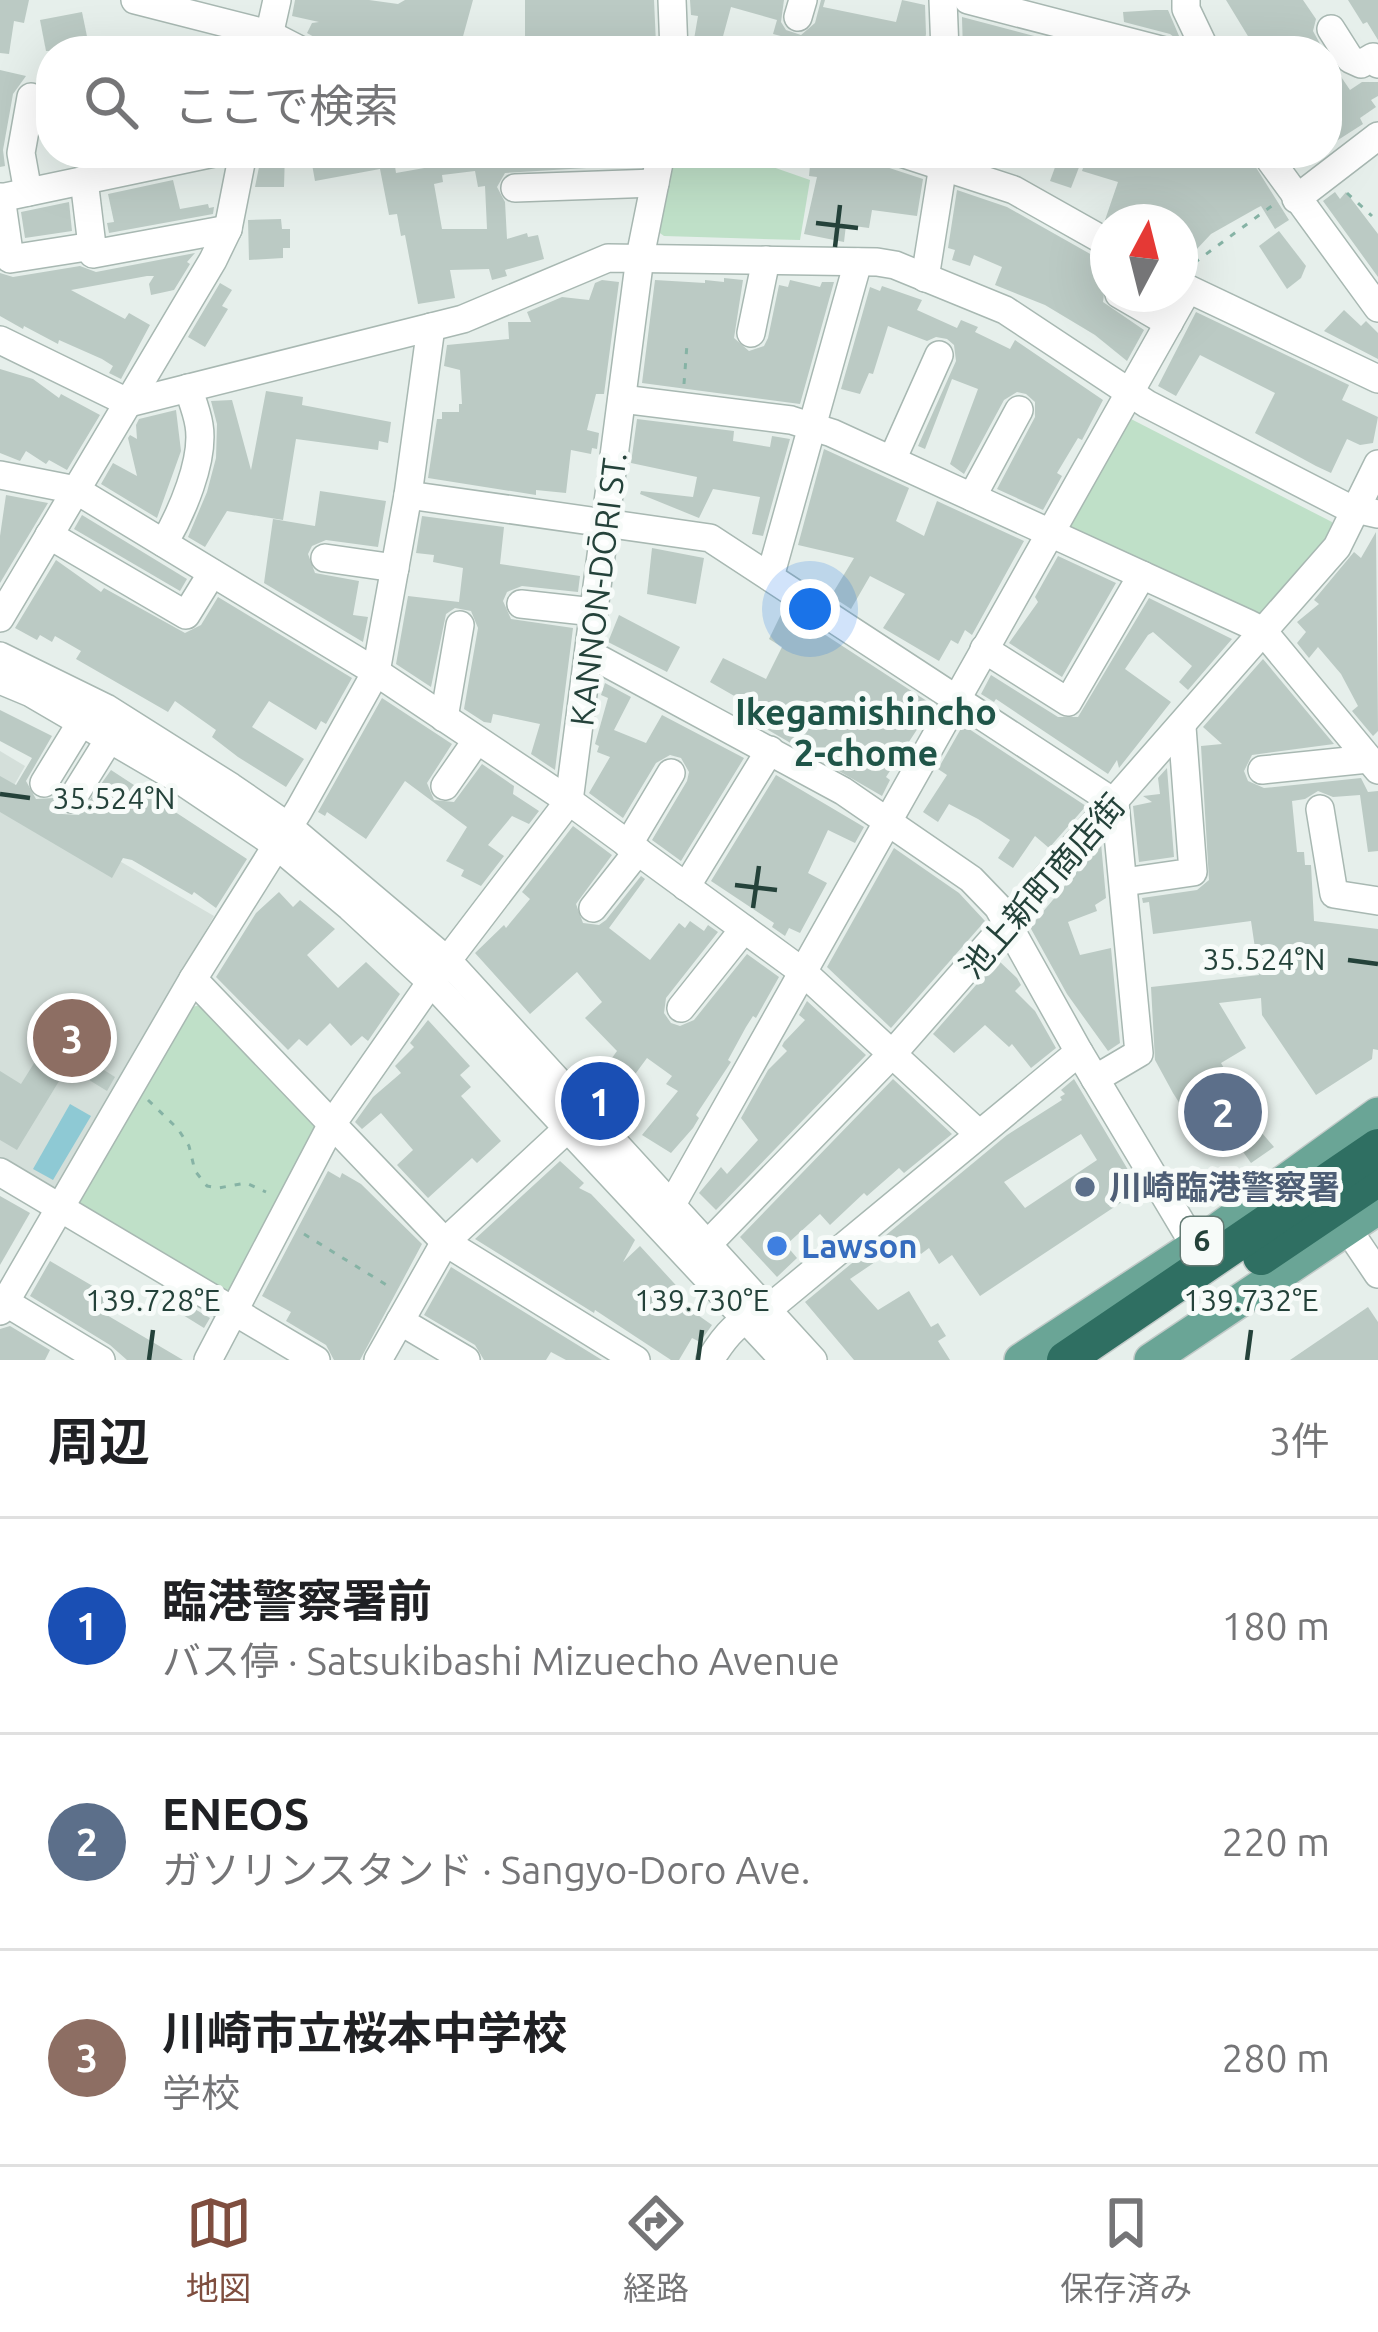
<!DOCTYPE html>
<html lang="ja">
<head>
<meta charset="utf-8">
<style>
	body { margin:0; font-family:Ubuntu,"Noto Sans JP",sans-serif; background:#f6f6f6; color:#202124 }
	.compass { position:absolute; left:1090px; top:204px; width:108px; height:108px; border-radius:50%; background:#fff; box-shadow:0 12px 48px #0002; rotate:7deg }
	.you { position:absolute; left:810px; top:609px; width:42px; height:42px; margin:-30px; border:9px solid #fff; border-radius:50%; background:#1a73e8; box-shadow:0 0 0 18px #1a73e833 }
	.badge { display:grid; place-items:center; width:78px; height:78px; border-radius:50%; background:#7f4e3f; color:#fff; font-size:39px; font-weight:700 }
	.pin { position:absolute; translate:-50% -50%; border:6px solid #fff; box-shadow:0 3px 12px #0006 }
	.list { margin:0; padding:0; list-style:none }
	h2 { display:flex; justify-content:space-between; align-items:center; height:156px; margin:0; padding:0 48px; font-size:51px }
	h2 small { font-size:39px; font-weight:400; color:#757577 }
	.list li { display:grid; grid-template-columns:78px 1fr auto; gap:36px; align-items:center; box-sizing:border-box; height:216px; padding:0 48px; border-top:3px solid #e0e0e0 }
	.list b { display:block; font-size:45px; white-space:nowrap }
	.list p { margin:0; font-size:39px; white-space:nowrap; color:#757577 }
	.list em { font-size:39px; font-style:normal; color:#757577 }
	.icon { flex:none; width:66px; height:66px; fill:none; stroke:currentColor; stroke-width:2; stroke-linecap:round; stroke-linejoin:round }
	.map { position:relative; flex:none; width:1378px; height:1360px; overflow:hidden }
	.search { position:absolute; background:#fff; box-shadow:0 12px 48px #0002; left:36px; right:36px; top:36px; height:132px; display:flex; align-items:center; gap:30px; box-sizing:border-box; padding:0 42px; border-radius:48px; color:#757577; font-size:45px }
	.sheet { height:804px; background:#fff }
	nav { display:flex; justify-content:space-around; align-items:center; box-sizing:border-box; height:168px; border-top:3px solid #e0e0e0; background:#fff; font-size:33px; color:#757577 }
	nav a { display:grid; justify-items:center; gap:6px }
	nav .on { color:#7f4e3f }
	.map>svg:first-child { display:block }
</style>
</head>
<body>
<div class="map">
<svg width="1378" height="1360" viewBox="0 0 1378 1360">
	<rect width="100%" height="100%" fill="#e6efeb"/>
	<polygon fill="#d4dfda" points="0,751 25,766 8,796 214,916 53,1192 0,1159"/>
	<g fill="#bfe0c8">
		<polygon points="672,153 733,153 810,180 800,240 664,236 657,231"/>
		<polygon points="1131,419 1332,522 1332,531 1265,616 1254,617 1067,529"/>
		<polygon points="200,1005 319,1128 234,1292 225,1296 78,1207 77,1197 192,1007"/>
	</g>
	<polygon fill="#8ec9d4" points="70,1104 91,1116 53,1180 33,1169"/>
	<g fill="#bbcac4" fill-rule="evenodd">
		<polygon points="0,0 29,0 24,23 14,21 9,54 0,53"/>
		<polygon points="295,0 369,0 398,4 405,0 473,0 459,51 339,51 307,33 312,23 319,22 292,16"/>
		<polygon points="525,0 654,0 656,44 641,45 641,51 525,51"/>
		<polygon points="690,0 784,0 781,22 786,30 801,35 815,23 821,0 825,0 823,7 896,22 902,0 925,5 926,34 923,51 839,47 839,51 773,34 777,20 731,7 719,51 692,51 698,16 691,15"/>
		<polygon points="1226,0 1303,0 1316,19 1313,31 1324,51 1257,51"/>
		<polygon points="1348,0 1378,0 1378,40 1367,22 1363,24"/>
		<polygon points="1155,10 1168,10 1182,43 1170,34 1124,22 1123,12"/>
		<polygon points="82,12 90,51 46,51 40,20"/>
		<polygon points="962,18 962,17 1080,48 963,51"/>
		<polygon points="203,36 220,40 218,51 165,51 164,43"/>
		<polygon points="1327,56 1350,90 1362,82 1378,82 1378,96 1371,100 1376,107 1360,118 1363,124 1327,147"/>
		<polygon points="0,70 26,76 13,94 3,150 5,166 0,167"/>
		<polygon points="285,153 284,187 255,187 260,162 266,161 266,155"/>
		<path d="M 310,153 L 421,153 L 422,161 L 395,166 L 396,173 L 430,167 L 427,153 L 622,153 L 620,166 L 505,173 L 497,187 L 505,202 L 507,239 L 527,233 L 528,237 L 538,235 L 544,259 L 505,270 L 507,276 L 492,280 L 489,269 L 450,270 L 455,298 L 418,304 L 405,235 L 401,236 L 397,214 L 389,215 L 380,169 L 315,181 ZM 475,171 L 478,187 L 485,186 L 487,229 L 442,229 L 434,184 L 443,182 L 442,175 Z"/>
		<polygon points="820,153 872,153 871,162 923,179 917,216 872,210 869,228 846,225 844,242 804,234 817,177 809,176 811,155 820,157"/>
		<polygon points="1068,153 1083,157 1071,188 1050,181 1058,159 1065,161"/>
		<polygon points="1088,153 1168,153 1170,159 1185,153 1247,153 1289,220 1275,229 1261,206 1257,208 1211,234 1180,267 1180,222 1105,220 1118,182 1082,171"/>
		<polygon points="173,180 180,209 208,204 209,208 214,207 213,214 109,233 107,223 114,222 108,194"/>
		<polygon points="957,190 1007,207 1108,264 1103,302 1144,330 1127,361 1095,335 1045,305 995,285 1002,267 974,255 970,266 952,260 955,250 948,248"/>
		<polygon points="1335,192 1340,199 1346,192 1378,234 1378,277 1323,201"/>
		<polygon points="69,202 72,231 25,238 21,212"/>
		<polygon points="281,219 282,229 290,229 290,248 283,248 283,258 249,260 248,220"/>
		<polygon points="1279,231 1306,266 1301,278 1287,289 1259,246"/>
		<polygon points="195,253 187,262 190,264 174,290 151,295 149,284 154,276 147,276 71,290 125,319 129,313 150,325 121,379 109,373 113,366 102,359 59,340 58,344 24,326 23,329 0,316 0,273 13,277 80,266 96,272"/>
		<polygon points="724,278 743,280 734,338 749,351 764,346 768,338 779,285 788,287 790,280 820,287 822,282 834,282 800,404 642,383 655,280 705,283 705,280 724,282"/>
		<polygon points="602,280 619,282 604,394 596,394 587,430 599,433 597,449 592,448 591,454 571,450 566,493 536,490 536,495 428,478 437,419 442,419 442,412 459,412 459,404 462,404 460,370 444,366 447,345 509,339 508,322 531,322 527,312 562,297 589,300 595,283"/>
		<polygon points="220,283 232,290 222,306 228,309 205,347 188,337"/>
		<polygon points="882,286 922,300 917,310 957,328 961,320 978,327 975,332 1010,349 1015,340 1103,400 1082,440 1078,438 1057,473 1062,476 1043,510 997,489 1035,417 1035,402 1026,394 1017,392 1004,400 964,474 950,464 978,389 952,379 925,449 918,446 956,361 954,345 947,339 936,337 927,341 888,326 873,374 869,373 860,394 841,389 870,287 880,291"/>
		<polygon points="1344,310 1361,326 1366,321 1378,333 1378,359 1324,331"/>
		<polygon points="1196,312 1349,385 1342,400 1378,417 1373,443 1360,445 1347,439 1331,473 1316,466 1255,433 1275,393 1200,355 1176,396 1158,386"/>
		<polygon points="0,369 33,379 59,398 61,394 100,415 67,470 49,460 46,464 26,451 20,461 0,453"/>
		<polygon points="266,391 303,397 302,405 391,422 388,443 379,441 378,450 296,439 283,520 227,511 205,547 188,537 207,492 216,458 217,424 211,401 232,400 251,470"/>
		<polygon points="176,410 181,451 157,518 101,484 113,463 137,476 128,438 130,435 137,439 136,425 139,419"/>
		<polygon points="637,419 734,431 733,441 770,447 772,436 790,439 763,536 752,534 760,497 713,489 699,518 640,494 641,491 693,497 697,477 631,463"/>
		<polygon points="824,449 909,488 896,521 924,536 937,501 1024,541 972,635 965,630 958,644 951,640 939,661 883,628 905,594 870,576 851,609 831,596 854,558 798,545"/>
		<polygon points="320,491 386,501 378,547 326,540 312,546 308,554 315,573 359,581 353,615 368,617 363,642 264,583 273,519 315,526"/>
		<polygon points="6,495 48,503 0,583 0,536"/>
		<polygon points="82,515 187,579 180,591 74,529"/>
		<polygon points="422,516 504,527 500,564 580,576 578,592 522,586 507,592 503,601 511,619 573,628 555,770 531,754 540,724 493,714 491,723 484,722 464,709 478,628 471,611 455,608 446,614 431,687 396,664 408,596 459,602 463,568 433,562 434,555 416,553"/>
		<polygon points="1376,532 1378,731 1373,736 1352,711 1358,706 1341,674 1318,647 1309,658 1297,643 1306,632 1297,622 1319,604 1314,600 1354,552 1361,558"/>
		<polygon points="652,548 704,558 696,604 647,594"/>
		<polygon points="1058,556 1116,583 1062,677 1009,643 1038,602 1035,597"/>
		<polygon points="56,560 101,592 104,588 185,633 201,625 218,597 352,678 326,724 321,721 316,730 269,701 252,727 304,759 286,787 238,757 212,737 216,730 175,701 168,712 76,659 81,651 55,636 52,642 40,635 37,640 15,628"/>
		<polygon points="1149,598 1232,639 1188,690 1179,682 1192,666 1153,632 1148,635 1125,669 1171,702 1119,768 1117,760 1108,774 996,699 994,702 981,694 991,675 1058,717 1078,717"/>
		<polygon points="784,608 933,705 886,777 890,780 882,796 763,727 769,716 710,682 723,658 766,679 782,647 769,639"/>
		<polygon points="619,615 680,647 667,672 608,642"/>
		<polygon points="1263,659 1334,744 1252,755 1244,771 1248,781 1264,788 1361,778 1368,792 1378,791 1378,851 1368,852 1360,795 1333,797 1318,791 1305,799 1292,801 1297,852 1304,852 1305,865 1311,865 1314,921 1378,929 1378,1050 1373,1049 1372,1059 1316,1095 1262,1015 1261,998 1219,1003 1246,1048 1221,1063 1262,1133 1274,1147 1251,1163 1234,1139 1187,1115 1173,1093 1155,1060 1151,987 1259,975 1251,921 1153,934 1149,902 1143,903 1142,898 1197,890 1209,880 1201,746 1222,744 1203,727"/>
		<polygon points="605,683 631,697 614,730 646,743 662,715 744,758 681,861 652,840 687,781 689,772 681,758 670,755 656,763 623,818 589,793 610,757 597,752 599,746 595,744 608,698 601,695"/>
		<polygon points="382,698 452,744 427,783 434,800 454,802 482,764 514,786 513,794 539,811 529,824 512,816 488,845 504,856 481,886 461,876 464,870 446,861 467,827 405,781 366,839 327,812 325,816 318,812"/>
		<polygon points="0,710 52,736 26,781 36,799 54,798 62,814 79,815 111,770 247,859 216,908 194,892 192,895 132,860 123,858 112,878 0,812 0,776 16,785 32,758 0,741"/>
		<polygon points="963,725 1086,806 1049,848 1035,836 1013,868 998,858 1010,840 978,819 949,804 938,822 923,812 947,775 938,769"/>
		<polygon points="1167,768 1174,857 1139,862 1133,806 1152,802 1143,796 1160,794 1158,778"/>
		<polygon points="776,775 864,827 855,843 828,830 808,873 827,883 800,933 789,928 785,936 772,927 774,923 711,881"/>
		<polygon points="573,826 612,855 576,904 583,923 599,925 606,920 641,876 645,879 609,928 650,960 679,923 685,928 690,921 704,931 708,925 718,932 666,998 664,1013 671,1023 680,1026 694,1020 747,954 779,977 756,1018 753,1016 746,1027 728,1060 731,1062 696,1115 699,1118 693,1128 671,1153 642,1135 678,1091 666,1084 672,1076 647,1058 619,1096 596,1080 617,1051 585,1018 602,1002 577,972 530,1014 475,953 504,925 506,928 530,899 522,892"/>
		<polygon points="1101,843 1106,898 1095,905 1097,911 1068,922 1080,955 1111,948 1120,1043 1108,1051 1067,994 1030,927"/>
		<polygon points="894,848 959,893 985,921 891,1028 827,967"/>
		<polygon points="279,892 293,907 300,900 335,929 307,955 338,988 366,962 400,994 368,1041 362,1036 351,1046 330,1023 307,1046 299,1039 288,1050 216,977 256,913"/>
		<polygon points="998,960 1017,978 1021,985 1015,991 1035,1011 1056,1048 1031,1068 1012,1044 1009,1047 985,1025 954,1053 933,1034"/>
		<polygon points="807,1001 866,1055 716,1210 699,1193 721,1167 727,1174 758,1140 741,1118 768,1070 787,1051 782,1046 784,1042 805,1020 799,1015"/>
		<polygon points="428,1020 470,1066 460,1075 471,1087 461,1096 501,1141 477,1163 472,1158 428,1198 397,1165 413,1150 381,1113 362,1129 355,1122 373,1097 401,1073 395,1066 414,1047 410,1043"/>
		<polygon points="41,1052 67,1068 17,1150 0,1140 0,1071 21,1084"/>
		<polygon points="77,1053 115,1077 107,1091 68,1067"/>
		<polygon points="893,1079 952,1134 904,1173 899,1168 867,1196 864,1193 830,1225 820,1214 786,1245 797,1258 777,1277 740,1237"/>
		<path d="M 1074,1079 L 1140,1190 L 980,1296 L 952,1255 L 939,1264 L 929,1248 L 921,1254 L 909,1239 L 850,1279 L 878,1310 L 909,1291 L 931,1327 L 938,1323 L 946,1336 L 938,1341 L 950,1360 L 854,1360 L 805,1302 L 1007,1135 L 1062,1100 L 1060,1097 L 1065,1094 L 1061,1090 ZM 1081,1134 L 1097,1160 L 1025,1208 L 1004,1182 Z"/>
		<polygon points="560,1161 584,1183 579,1188 591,1194 635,1240 623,1262 640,1246 684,1294 678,1301 712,1325 700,1342 692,1338 679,1360 671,1360 595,1310 594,1313 475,1239"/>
		<polygon points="328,1171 340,1178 342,1173 361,1184 422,1244 360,1360 334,1360 326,1345 286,1321 291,1312 262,1296"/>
		<polygon points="0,1196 30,1213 0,1265"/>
		<polygon points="50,1261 108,1295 100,1311 183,1360 127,1360 110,1345 30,1296"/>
		<polygon points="451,1267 602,1360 566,1360 551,1352 546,1360 484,1360 475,1345 424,1315"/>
		<polygon points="176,1298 210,1318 204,1328 170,1307"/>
		<polygon points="1368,1307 1378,1322 1378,1360 1290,1360"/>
		<polygon points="10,1326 50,1350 45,1360 0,1360 0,1329"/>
	</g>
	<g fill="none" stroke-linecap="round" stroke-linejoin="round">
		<defs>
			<g id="minor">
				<polyline points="135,0 269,34 302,51"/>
				<polyline points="672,0 674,51"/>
				<polyline points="943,0 945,51"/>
				<polyline points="968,0 1165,51"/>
				<polyline points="1186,0 1186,9 1206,51"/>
				<polyline points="798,17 803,0"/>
				<polyline points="1331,29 1350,59 1361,64 1373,57 1378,64"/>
				<polyline points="266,49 277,0"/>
				<polyline points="901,153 1014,190 1108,243"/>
				<polyline points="1265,153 1378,308"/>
				<polyline points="84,180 93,254 228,229"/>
				<polyline points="515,188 655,183"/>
				<polyline points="28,192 21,153 31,97"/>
				<polyline points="1,197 10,259 93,246"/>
				<polyline points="0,198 214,153"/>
				<polyline points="1296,199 1378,136"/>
				<polyline points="925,278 945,153"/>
				<polyline points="1180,285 1378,379"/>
				<polyline points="1119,294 1169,323"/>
				<polyline points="751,333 766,260"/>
				<polyline points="0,340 129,403 463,319 608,258 877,262 895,265 1005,310 1147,404 1347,507 1378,514"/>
				<polyline points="622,399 791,420 832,433 1249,624 1263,631 1378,770"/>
				<polyline points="892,460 939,355"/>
				<polyline points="0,475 76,490 376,672 569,801 803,972 979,1134"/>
				<polyline points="408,495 710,538 1115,803 1139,1053 1095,1079"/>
				<polyline points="972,497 1019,410"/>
				<polyline points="49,535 186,615 212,573"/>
				<path d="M 164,543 C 181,514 205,460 199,425 C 197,412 192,400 188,388"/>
				<polyline points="325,558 395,568"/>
				<polyline points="770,577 858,262"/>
				<polyline points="521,604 594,612"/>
				<polyline points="0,618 213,260 228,229 243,153"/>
				<polyline points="984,649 1068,702 1142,575"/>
				<polyline points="590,654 843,791 971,879 998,907 1079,1052 1195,1246"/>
				<polyline points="0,656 106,708 231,787 289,827 449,962 813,1360"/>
				<polyline points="0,680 31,693 180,780 275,844 350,907 431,982 784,1360"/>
				<polyline points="444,718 460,625"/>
				<polyline points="1262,770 1368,759"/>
				<polyline points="44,783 82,721"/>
				<polyline points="445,786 477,740"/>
				<polyline points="72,799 110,738"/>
				<polyline points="1320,809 1334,894 1378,901"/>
				<polyline points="628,845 671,773"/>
				<polyline points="1124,882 1193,872 1182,727"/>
				<polyline points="686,887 770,750"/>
				<polyline points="593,908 638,851"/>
				<polyline points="193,979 445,1242 636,1360"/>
				<polyline points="681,1008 744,929"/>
				<polyline points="0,1172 316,1360"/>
				<polyline points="671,1206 1188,289"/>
				<polyline points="1347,1228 1378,1274"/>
				<polyline points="706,1246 893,1053 1337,547 1378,464"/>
				<polyline points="5,1302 101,1360"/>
				<polyline points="0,1311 193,979 299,810 376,672 408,495 431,327"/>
				<polyline points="400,1321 466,1360"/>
				<polyline points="208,1360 332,1124 431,982 569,801 640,257 661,153"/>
				<polyline points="378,1360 445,1242 567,1129"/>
				<path d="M 710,1360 C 726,1334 738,1320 767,1310 L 1079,1052"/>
			</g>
			<g id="major">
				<polyline points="1021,1360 1195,1246 1378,1114"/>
				<polyline points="1151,1360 1378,1208"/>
			</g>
			<g id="highway">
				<polyline points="1261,1257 1378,1178"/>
				<polyline points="1065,1360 1378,1147"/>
			</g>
		</defs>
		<use href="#minor" stroke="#a8b8b2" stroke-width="30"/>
		<use href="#major" stroke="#c2cac8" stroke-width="36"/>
		<use href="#highway" stroke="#c2cac8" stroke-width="39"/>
		<g stroke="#86b3a5" stroke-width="3" stroke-dasharray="6 9" stroke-linecap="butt">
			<polyline points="1347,193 1372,216"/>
			<polyline points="1194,263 1273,205"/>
			<polyline points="684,384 687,344"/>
			<polyline points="148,1100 178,1129 189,1146 195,1171 207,1186 218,1188 246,1183 266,1192"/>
			<polyline points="304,1234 393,1289"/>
		</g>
		<use href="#minor" stroke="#fff" stroke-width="27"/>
		<use href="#major" stroke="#6aa596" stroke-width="33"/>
		<use href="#highway" stroke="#2f6f62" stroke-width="36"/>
	</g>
	<path fill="none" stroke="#24423a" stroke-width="4.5" d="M 816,223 L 858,228M 835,247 L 840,205M 0,794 L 30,798M 735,885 L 777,890M 753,908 L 759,866M 1348,960 L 1378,964M 149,1360 L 153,1330M 698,1360 L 702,1330M 1247,1360 L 1251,1330"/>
	<circle fill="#5c6f8a" stroke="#f7fbf9" stroke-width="4.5" cx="1085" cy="1187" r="12"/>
	<circle fill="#3f7fe0" stroke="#f7fbf9" stroke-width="4.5" cx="777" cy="1246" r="12"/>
	<g text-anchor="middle" stroke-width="10" stroke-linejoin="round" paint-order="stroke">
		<rect fill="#f7fbf9" stroke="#637a73" stroke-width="3" x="1181" y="1217" width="42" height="48" rx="9"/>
		<g font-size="30" font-weight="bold" fill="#24423a">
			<text x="1202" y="1251">6</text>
		</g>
		<g font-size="33" fill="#24423a" stroke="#f7fbf9">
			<text transform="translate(598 589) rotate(-83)" y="12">KANNON-DŌRI ST.</text>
			<text transform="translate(1042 886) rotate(-49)" y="12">池上新町商店街</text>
		</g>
		<g font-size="33" font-weight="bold" fill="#4e5e75" stroke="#f7fbf9" text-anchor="start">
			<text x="1109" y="1199">川崎臨港警察署</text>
		</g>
		<g font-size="33" font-weight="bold" fill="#366cbe" stroke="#f7fbf9" text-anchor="start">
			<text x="801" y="1258">Lawson</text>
		</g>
		<g font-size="36" font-weight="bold" fill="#1f5548" stroke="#f7fbf9">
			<text x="866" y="725">Ikegamishincho<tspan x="866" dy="41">2-chome</tspan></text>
		</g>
	</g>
	<g font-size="30" text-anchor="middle" fill="#24423a" stroke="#f7fbf9" stroke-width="10" stroke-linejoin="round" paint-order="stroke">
		<text x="114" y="809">35.524°N</text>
		<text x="1264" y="970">35.524°N</text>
		<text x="153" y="1311">139.728°E</text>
		<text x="702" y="1311">139.730°E</text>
		<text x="1251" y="1311">139.732°E</text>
	</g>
</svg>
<svg class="compass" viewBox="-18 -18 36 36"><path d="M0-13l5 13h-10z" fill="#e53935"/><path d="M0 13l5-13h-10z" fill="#757577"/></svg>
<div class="you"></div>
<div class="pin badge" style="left:600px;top:1101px;background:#1a4fb4">1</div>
<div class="pin badge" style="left:1223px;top:1112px;background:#5c6f8a">2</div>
<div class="pin badge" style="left:72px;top:1038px;background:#8d6e63">3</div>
<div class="search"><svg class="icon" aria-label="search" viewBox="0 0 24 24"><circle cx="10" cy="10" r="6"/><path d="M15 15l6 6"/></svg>ここで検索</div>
</div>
<section class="sheet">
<h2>周辺<small>3件</small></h2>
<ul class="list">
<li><span class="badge" style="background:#1a4fb4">1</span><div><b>臨港警察署前</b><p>バス停 · Satsukibashi Mizuecho Avenue</p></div><em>180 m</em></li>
<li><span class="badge" style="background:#5c6f8a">2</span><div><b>ENEOS</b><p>ガソリンスタンド · Sangyo-Doro Ave.</p></div><em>220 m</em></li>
<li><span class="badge" style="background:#8d6e63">3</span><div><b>川崎市立桜本中学校</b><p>学校</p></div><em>280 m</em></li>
</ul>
</section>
<nav>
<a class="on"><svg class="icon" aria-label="map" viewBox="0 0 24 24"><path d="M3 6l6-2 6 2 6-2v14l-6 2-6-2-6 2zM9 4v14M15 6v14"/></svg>地図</a>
<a><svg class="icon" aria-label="directions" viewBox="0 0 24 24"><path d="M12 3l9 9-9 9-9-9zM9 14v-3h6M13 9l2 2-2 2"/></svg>経路</a>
<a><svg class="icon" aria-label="saved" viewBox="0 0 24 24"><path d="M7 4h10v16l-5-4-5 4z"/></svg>保存済み</a>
</nav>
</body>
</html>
